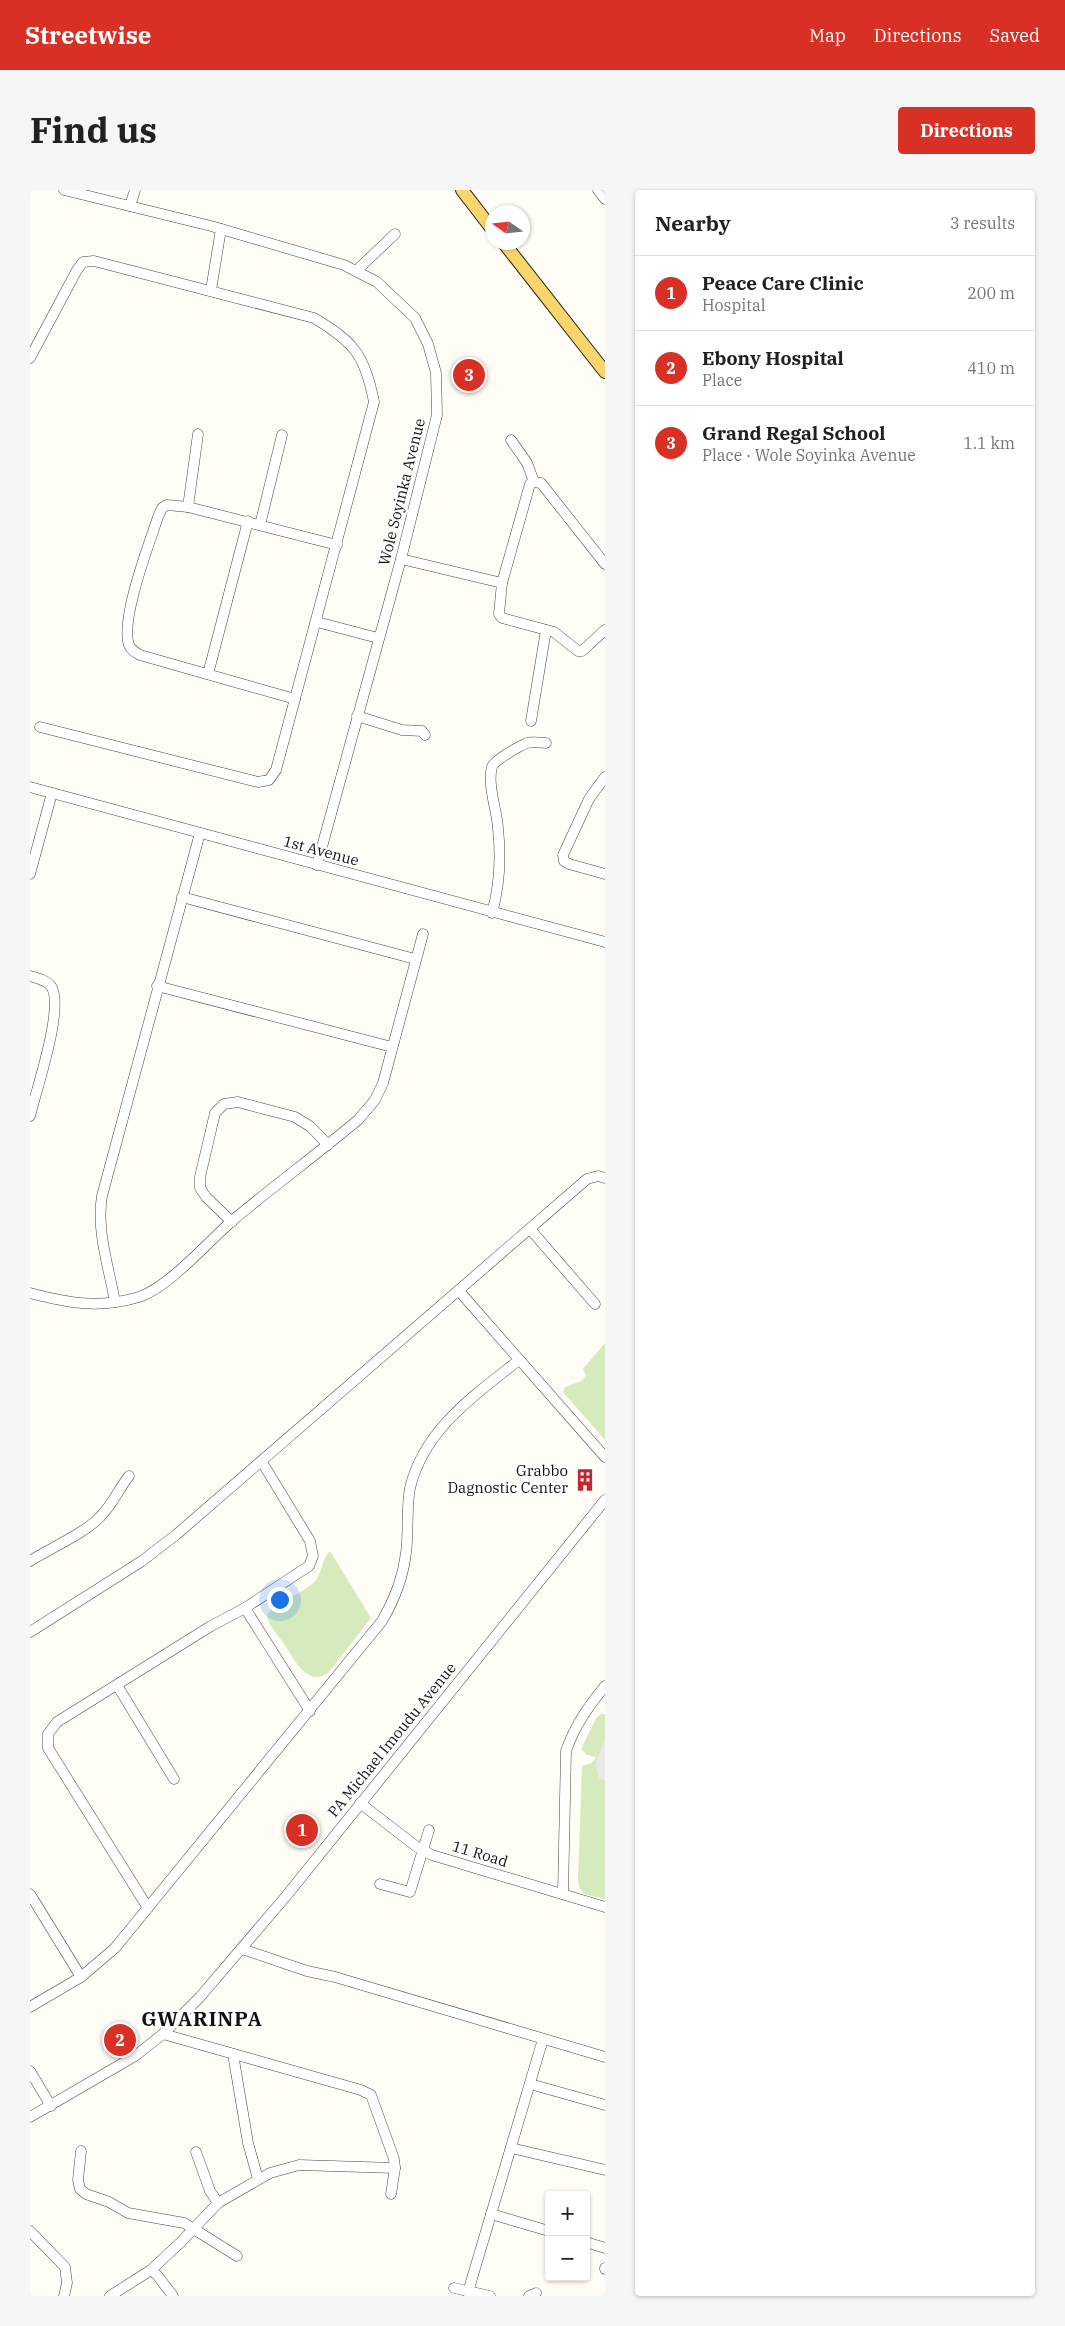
<!DOCTYPE html>
<html lang="en">
<head>
<meta charset="utf-8">
<style>
	body { margin:0; font-family:"IBM Plex Serif",serif; background:#f6f6f6; color:#202124 }
	.controls { position:absolute; right:15px; bottom:15px; display:grid; overflow:hidden; border-radius:5px; box-shadow:0 1px 4px #0004 }
	.controls button { width:45px; height:45px; display:grid; place-items:center; padding:0; border:0; border-bottom:1px solid #e0e0e0; background:#fff; color:#202124; font:25px sans-serif }
	.compass { position:absolute; left:455px; top:15px; width:45px; height:45px; border-radius:50%; background:#fff; box-shadow:0 1px 4px #0004; rotate:284deg }
	.you { position:absolute; left:249px; top:1409px; width:18px; height:18px; margin:-12px; border:4px solid #fff; border-radius:50%; background:#1a73e8; box-shadow:0 0 0 8px #1a73e833 }
	.badge { display:grid; place-items:center; width:32px; height:32px; border-radius:50%; background:#d93025; color:#fff; font-size:16px; font-weight:700 }
	.pin { position:absolute; translate:-50% -50%; border:2px solid #fff; box-shadow:0 1px 5px #0006 }
	.list { margin:0; padding:0; list-style:none }
	h2 { display:flex; justify-content:space-between; align-items:center; height:65px; margin:0; padding:0 20px; font-size:21px }
	h2 small { font-size:16px; font-weight:400; color:#757577 }
	.list li { display:grid; grid-template-columns:32px 1fr auto; gap:15px; align-items:center; box-sizing:border-box; height:75px; padding:0 20px; border-top:1px solid #e0e0e0 }
	.list b { display:block; font-size:19px; white-space:nowrap }
	.list p { margin:0; font-size:16px; white-space:nowrap; color:#757577 }
	.list em { font-size:16px; font-style:normal; color:#757577 }
	.map { position:relative; flex:none; width:575px; height:2106px; overflow:hidden; border-radius:5px }
	header { display:flex; align-items:center; gap:30px; box-sizing:border-box; height:70px; padding:0 25px; background:#d93025; color:#fff }
	header strong { font-size:24px }
	nav { display:flex; gap:28px; margin-inline-start:auto; font-size:18px }
	.intro { display:flex; align-items:center; justify-content:space-between; box-sizing:border-box; height:120px; padding:0 30px }
	h1 { margin:0; font-size:35px }
	.button { padding:12px 22px; border-radius:5px; background:#d93025; color:#fff; font-size:18px; font-weight:700 }
	main { display:flex; gap:30px; padding:0 30px }
	aside { flex:1; background:#fff; border-radius:5px; box-shadow:0 1px 4px #0004 }
	.map>svg:first-child { display:block }
</style>
</head>
<body>
<header>
<strong>Streetwise</strong>
<nav><a>Map</a><a>Directions</a><a>Saved</a></nav>
</header>
<div class="intro"><h1>Find us</h1><a class="button">Directions</a></div>
<main>
<div class="map">
<svg width="575" height="2106" viewBox="0 0 575 2106">
	<rect width="100%" height="100%" fill="#fffdf5"/>
	<polygon fill="#eee6ef" points="575,1550 575,1590 569,1588 566,1574"/>
	<g fill="#d5ebbd">
		<polygon points="575,1153 575,1250 533,1202 535,1197 552,1191 556,1185 553,1179"/>
		<path d="M 300,1361 L 341,1428 L 298,1483 C 278,1498 263,1468 255,1455 C 249,1446 238,1436 237,1425 L 242,1419 C 254,1410 278,1400 286,1390 C 293,1381 292,1368 300,1361 Z"/>
		<path d="M 571,1524 L 575,1524 L 575,1550 L 566,1574 L 569,1588 L 575,1590 L 575,1709 C 561,1705 549,1707 548,1690 L 552,1576 L 562,1573 L 566,1567 L 557,1565 L 551,1559 L 566,1528 Z"/>
	</g>
	<g fill="none" stroke-linecap="round" stroke-linejoin="round">
		<defs>
			<g id="minor">
				<polyline points="34,0 181,36 314,75 347,92 385,128 398,154 406,183 407,225 371,369 287,675"/>
				<polyline points="568,0 575,9"/>
				<polyline points="100,16 105,0"/>
				<polyline points="326,81 365,44"/>
				<polyline points="181,100 191,39"/>
				<path d="M 0,168 L 47,80 L 53,72 L 64,71 L 284,128 C 324,152 335,165 344,212 L 246,580 L 239,590 L 228,592 L 10,537"/>
				<polyline points="481,250 497,273 504,292"/>
				<polyline points="158,317 168,244"/>
				<polyline points="230,335 252,245"/>
				<polyline points="371,369 472,393"/>
				<polyline points="575,374 511,293 504,292 500,294 472,393 469,424 472,428 524,442 548,461 552,461 575,440"/>
				<polyline points="287,432 348,448"/>
				<polyline points="178,484 218,331"/>
				<path d="M 265,509 L 110,465 C 105,462 101,460 99,455 C 90,430 119,354 128,327 L 132,318 L 137,315 L 158,317 L 307,355"/>
				<polyline points="327,526 372,540 392,541 395,545"/>
				<polyline points="501,531 516,440"/>
				<polyline points="575,587 559,609 533,665 534,671 539,674 575,684"/>
				<polyline points="0,597 575,752"/>
				<polyline points="0,684 22,603"/>
				<polyline points="152,707 385,769"/>
				<path d="M 462,723 C 470,695 471,667 468,638 C 467,621 457,594 462,577 C 464,570 490,556 497,553 C 502,551 510,553 516,553"/>
				<path d="M 0,786 C 7,788 16,790 21,796 C 35,817 6,900 0,926"/>
				<polyline points="127,796 362,857"/>
				<polyline points="202,1032 176,1007 170,998 170,987 185,923 194,914 208,912 265,927 281,937 298,955"/>
				<polyline points="500,1039 565,1114"/>
				<polyline points="429,1101 575,1267"/>
				<path d="M 0,1103 C 39,1113 69,1119 109,1107 C 139,1097 178,1052 203,1030 C 244,996 287,964 328,930 L 345,910 L 353,893 L 393,744"/>
				<path d="M 85,1112 C 79,1078 66,1040 72,1006 L 170,643"/>
				<path d="M 0,1371 C 19,1359 55,1343 70,1327 C 83,1314 88,1300 99,1286"/>
				<polyline points="215,1418 280,1521"/>
				<polyline points="0,1442 112,1371 147,1344 557,989 568,986 575,988"/>
				<polyline points="87,1495 144,1589"/>
				<polyline points="330,1613 387,1657 402,1665 575,1717"/>
				<polyline points="350,1694 380,1702 399,1640"/>
				<polyline points="0,1704 51,1787"/>
				<path d="M 533,1704 L 536,1561 C 545,1535 558,1517 575,1496"/>
				<polyline points="118,1718 18,1558 18,1544 27,1532 181,1436 215,1418 279,1376 283,1366 280,1351 232,1272"/>
				<polyline points="212,1759 277,1781 305,1787 575,1867"/>
				<path d="M 0,1817 L 51,1787 L 85,1758 L 352,1431 C 365,1409 373,1388 376,1363 C 379,1342 376,1319 380,1298 C 394,1239 445,1205 489,1170"/>
				<polyline points="133,1844 331,1900 341,1905 364,1969 365,1978 361,2004"/>
				<polyline points="203,1864 218,1953 228,1989"/>
				<polyline points="0,1881 21,1916"/>
				<polyline points="500,1894 575,1915"/>
				<polyline points="0,1927 105,1866 133,1844 170,1807 257,1705 575,1310"/>
				<polyline points="481,1958 575,1980"/>
				<polyline points="51,1961 48,1990 50,1999 56,2004 79,2012 98,2023 154,2033 207,2066"/>
				<polyline points="166,1962 180,2001 188,2013"/>
				<polyline points="461,2024 519,2041"/>
				<polyline points="0,2041 35,2077 37,2093 34,2106"/>
				<polyline points="556,2052 575,2058"/>
				<polyline points="575,2079 575,2078"/>
				<polyline points="121,2080 127,2085 143,2106"/>
				<polyline points="424,2098 460,2106"/>
				<polyline points="438,2102 513,1849"/>
				<polyline points="80,2106 121,2080 151,2052 188,2013 240,1983 269,1975 365,1978"/>
				<polyline points="499,2106 506,2103"/>
			</g>
			<g id="major">
				<polyline points="432,0 462,39"/>
				<polyline points="473,52 575,182"/>
			</g>
		</defs>
		<use href="#minor" stroke="#444" stroke-width="11"/>
		<use href="#major" stroke="#222" stroke-width="14"/>
		<use href="#minor" stroke="#fff" stroke-width="10"/>
		<use href="#major" stroke="#f9d66b" stroke-width="12"/>
	</g>
	<defs>
		<symbol id="building-bare" viewBox="-9 -9 18 18"><path d="M-4-6H4V6H1V3H-1V6H-4ZM-2.5-4.3h1.7v1.8h-1.7ZM.8-4.3h1.7v1.8H.8ZM-2.5-1h1.7V.8h-1.7ZM.8-1h1.7V.8H.8Z" fill="#c4262e" stroke="#fff" stroke-width="2.5" paint-order="stroke"/></symbol>
	</defs>
	<g fill-rule="evenodd">
		<use href="#building-bare" x="539" y="1274" width="32" height="32"/>
	</g>
	<g text-anchor="middle" stroke-width="5" stroke-linejoin="round" paint-order="stroke">
		<g font-size="15" fill="#111" stroke="#fff">
			<text transform="translate(372 302) rotate(-76)" y="5">Wole Soyinka Avenue</text>
			<text transform="translate(291 661) rotate(15)" y="5">1st Avenue</text>
			<text transform="translate(362 1550) rotate(-51)" y="5">PA Michael Imoudu Avenue</text>
			<text transform="translate(450 1664) rotate(17)" y="5">11 Road</text>
		</g>
		<g font-size="15" fill="#111" stroke="#fff" text-anchor="end">
			<text x="538" y="1286">Grabbo<tspan x="538" dy="17">Dagnostic Center</tspan></text>
		</g>
		<g font-size="20" font-weight="bold" letter-spacing="1" fill="#111" stroke="#fff">
			<text x="172" y="1836">GWARINPA</text>
		</g>
	</g>
</svg>
<div class="controls">
<button>+</button>
<button>−</button>
</div>
<svg class="compass" viewBox="-18 -18 36 36"><path d="M0-13l5 13h-10z" fill="#e53935"/><path d="M0 13l5-13h-10z" fill="#757577"/></svg>
<div class="you"></div>
<div class="pin badge" style="left:272px;top:1640px">1</div>
<div class="pin badge" style="left:90px;top:1850px">2</div>
<div class="pin badge" style="left:439px;top:185px">3</div>
</div>
<aside>
<h2>Nearby<small>3 results</small></h2>
<ul class="list">
<li><span class="badge">1</span><div><b>Peace Care Clinic</b><p>Hospital</p></div><em>200 m</em></li>
<li><span class="badge">2</span><div><b>Ebony Hospital</b><p>Place</p></div><em>410 m</em></li>
<li><span class="badge">3</span><div><b>Grand Regal School</b><p>Place · Wole Soyinka Avenue</p></div><em>1.1 km</em></li>
</ul>
</aside>
</main>
</body>
</html>
